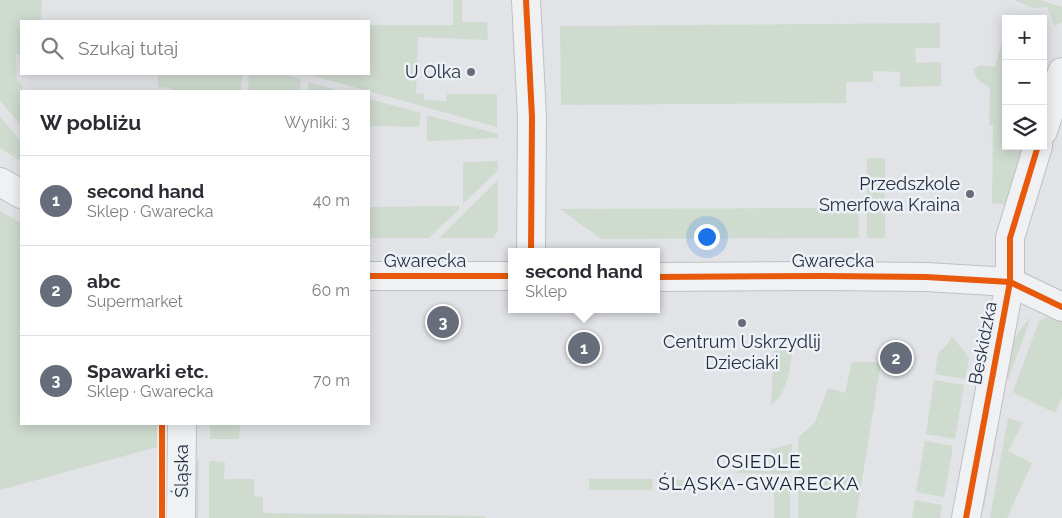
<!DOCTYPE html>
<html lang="pl">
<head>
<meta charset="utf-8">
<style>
	body { margin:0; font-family:Raleway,sans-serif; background:#f2f2f3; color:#2b2b33 }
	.controls { position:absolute; right:15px; top:15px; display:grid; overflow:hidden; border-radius:0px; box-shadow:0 2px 12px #0003 }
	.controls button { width:45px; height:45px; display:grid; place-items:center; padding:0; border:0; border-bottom:1px solid #e1e1e2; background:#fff; color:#2b2b33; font:25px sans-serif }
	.you { position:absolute; left:706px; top:236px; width:18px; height:18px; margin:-12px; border:4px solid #fff; border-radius:50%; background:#1a73e8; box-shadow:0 0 0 8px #1a73e833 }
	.badge { display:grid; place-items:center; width:32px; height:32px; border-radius:50%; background:#676d7b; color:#fff; font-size:16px; font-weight:700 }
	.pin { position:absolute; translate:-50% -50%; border:2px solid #fff; box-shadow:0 1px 5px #0006 }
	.popup { position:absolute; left:508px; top:248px; width:152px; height:65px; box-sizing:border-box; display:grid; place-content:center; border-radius:0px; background:#fff; filter:drop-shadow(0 1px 4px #0005); font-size:16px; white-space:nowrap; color:#7c7c81 }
	.popup b { font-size:19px; color:#2b2b33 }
	.popup::after { content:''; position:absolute; left:50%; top:100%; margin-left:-10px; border:10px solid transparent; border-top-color:#fff }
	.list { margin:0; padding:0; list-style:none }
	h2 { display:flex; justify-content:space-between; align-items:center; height:65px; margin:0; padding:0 20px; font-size:21px }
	h2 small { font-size:16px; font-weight:400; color:#7c7c81 }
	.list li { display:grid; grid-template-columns:32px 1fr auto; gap:15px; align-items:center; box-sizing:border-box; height:90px; padding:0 20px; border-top:1px solid #e1e1e2 }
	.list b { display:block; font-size:19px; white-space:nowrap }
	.list p { margin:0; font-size:16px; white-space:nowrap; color:#7c7c81 }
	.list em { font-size:16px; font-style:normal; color:#7c7c81 }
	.icon { flex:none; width:28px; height:28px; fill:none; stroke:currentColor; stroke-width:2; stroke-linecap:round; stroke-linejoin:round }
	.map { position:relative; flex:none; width:1062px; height:518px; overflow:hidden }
	.search { position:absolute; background:#fff; box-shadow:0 2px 12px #0003; left:20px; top:20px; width:350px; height:55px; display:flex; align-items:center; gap:12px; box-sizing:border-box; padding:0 18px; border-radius:0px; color:#7c7c81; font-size:19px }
	.panel { position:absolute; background:#fff; box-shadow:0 2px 12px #0003; left:20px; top:90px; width:350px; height:335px; border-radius:0px }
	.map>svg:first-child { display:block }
</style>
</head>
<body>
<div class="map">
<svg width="1062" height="518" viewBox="0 0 1062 518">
	<rect width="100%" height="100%" fill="#e1e3e6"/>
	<g fill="#d0dbd0">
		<polygon points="0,0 42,0 41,21 21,21 21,55 16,55 17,81 22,84 21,126 0,100"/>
		<polygon points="453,0 462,0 462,22 487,22 488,40 418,37 416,93 424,94 424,100 446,101 447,94 497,94 497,127 307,74 369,74 369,25 453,25"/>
		<polygon points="1014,0 1040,0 1062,7 1062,22 1055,26 1047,7 1033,8"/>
		<polygon points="940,23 940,48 915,48 916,63 941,62 941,86 900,87 900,72 873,71 873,82 846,82 846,103 561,105 560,26"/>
		<polygon points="1002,42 1006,44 1006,146 1027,146 1007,205 992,203 993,125 989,125 990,88 977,79 973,69 980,65 995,67"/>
		<polygon points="158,74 242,74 241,91 171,91 171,88 158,87"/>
		<polygon points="249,74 280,74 301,79 300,91 248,91"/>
		<polygon points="308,82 341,91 308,91"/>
		<polygon points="369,99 421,113 419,127 369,126"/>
		<polygon points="427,115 498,134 497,138 427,141"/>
		<polygon points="0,116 21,142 21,161 0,148"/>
		<rect x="867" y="158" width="18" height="80"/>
		<polygon points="498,161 498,170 463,204 463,162"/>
		<polygon points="498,180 498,231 493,238 439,238"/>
		<polygon points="459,206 459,209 429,238 369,238 369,207"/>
		<polygon points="858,208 859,238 601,239 560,209"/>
		<polygon points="0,211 21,223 21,424 158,424 157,447 0,490"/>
		<path d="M 1031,317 L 1008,380 L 1000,378 C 1005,354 1014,335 1031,317 Z"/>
		<polygon points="1046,318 1062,318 1062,398 1055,413 1013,392 1039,321"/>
		<polygon points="952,336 969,358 965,379 935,374 938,353 947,345"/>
		<path d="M 774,345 L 793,346 C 790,367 789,392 771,405 Z"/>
		<polygon points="852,362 881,362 856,518 798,518 798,438 815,422 828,388 845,393"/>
		<polygon points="934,380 964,385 955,439 926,434"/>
		<polygon points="994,409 1001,411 984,507 976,506"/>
		<polygon points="1008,418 1023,423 1008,451 1032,463 1007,518 990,518"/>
		<polygon points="210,424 240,424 239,439 210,439"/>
		<polygon points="925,441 953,446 944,497 916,492"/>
		<polygon points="792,444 791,474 737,473 737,459 756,459 755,470 770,471 771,449"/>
		<polygon points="199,459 198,518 192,518 193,462"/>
		<polygon points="209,461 225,462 224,479 254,479 254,496 263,497 263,513 485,516 485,518 209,518"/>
		<polygon points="589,479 653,479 652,490 589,490"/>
		<polygon points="769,479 790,480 790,518 774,518 774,490 769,491"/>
		<rect x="663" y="480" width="65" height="10"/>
		<polygon points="915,500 942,505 940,518 912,518"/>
	</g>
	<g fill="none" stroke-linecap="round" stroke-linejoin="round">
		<defs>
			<g id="minor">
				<polyline points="526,0 532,117 531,252"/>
				<polyline points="1043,131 1062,72"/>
				<polyline points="0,182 21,194"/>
				<polyline points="369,276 512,276"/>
				<polyline points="656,277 824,276 926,277 1010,282 1062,307"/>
				<polyline points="181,518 182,424"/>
				<polyline points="966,518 1010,282 1010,238 1038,146"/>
			</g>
		</defs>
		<use href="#minor" stroke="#bec0c4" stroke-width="30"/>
		<use href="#minor" stroke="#f0f1f3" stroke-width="28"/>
		<defs>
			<g id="cycleway">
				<polyline points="526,0 532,117 531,252"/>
				<polyline points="369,276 512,276"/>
				<polyline points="656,277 824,276 926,277 1010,282 1062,307"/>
				<polyline points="162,518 162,424"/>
				<polyline points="966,518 1010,282 1010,238 1038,146"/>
			</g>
		</defs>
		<use href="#cycleway" stroke="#edf1f6" stroke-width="9"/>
		<use href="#cycleway" stroke="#e8590c" stroke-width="6"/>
	</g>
	<g fill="#676d7b" stroke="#edf1f6" stroke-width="2">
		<circle cx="471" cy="72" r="5"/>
		<circle cx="970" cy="194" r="5"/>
		<circle cx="742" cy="323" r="5"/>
	</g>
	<g text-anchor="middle" stroke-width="5" stroke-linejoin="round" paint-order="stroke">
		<g font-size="18" fill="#252e41" stroke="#edf1f6" text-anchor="end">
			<text x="461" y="78">U Olka</text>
			<text x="960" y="190">Przedszkole<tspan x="960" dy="21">Smerfowa Kraina</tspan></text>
			<text x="742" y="348" text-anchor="middle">Centrum Uskrzydlij<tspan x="742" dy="21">Dzieciaki</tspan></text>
		</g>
		<g font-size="18" fill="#252e41" stroke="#edf1f6">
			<text x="425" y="267">Gwarecka</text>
			<text x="833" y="267">Gwarecka</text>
			<text transform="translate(983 343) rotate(-79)" y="6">Beskidzka</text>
			<text transform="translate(182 471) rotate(-90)" y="6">Śląska</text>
		</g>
		<g font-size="19" letter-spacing="1" fill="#182032" stroke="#edf1f6">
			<text x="759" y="468">OSIEDLE<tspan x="759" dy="22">ŚLĄSKA-GWARECKA</tspan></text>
		</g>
	</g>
</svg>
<div class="controls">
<button>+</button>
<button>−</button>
<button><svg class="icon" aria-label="layers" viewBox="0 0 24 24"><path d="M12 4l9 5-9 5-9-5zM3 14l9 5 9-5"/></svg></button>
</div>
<div class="you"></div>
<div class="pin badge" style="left:584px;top:348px">1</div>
<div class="popup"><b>second hand</b>Sklep</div>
<div class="pin badge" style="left:896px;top:358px">2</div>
<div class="pin badge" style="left:443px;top:322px">3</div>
<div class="search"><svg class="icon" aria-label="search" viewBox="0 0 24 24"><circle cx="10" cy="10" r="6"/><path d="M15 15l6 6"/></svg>Szukaj tutaj</div>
<section class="panel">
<h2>W pobliżu<small>Wyniki: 3</small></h2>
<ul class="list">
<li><span class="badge">1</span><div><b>second hand</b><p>Sklep · Gwarecka</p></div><em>40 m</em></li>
<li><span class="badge">2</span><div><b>abc</b><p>Supermarket</p></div><em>60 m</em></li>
<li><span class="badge">3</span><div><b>Spawarki etc.</b><p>Sklep · Gwarecka</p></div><em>70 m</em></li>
</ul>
</section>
</div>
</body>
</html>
